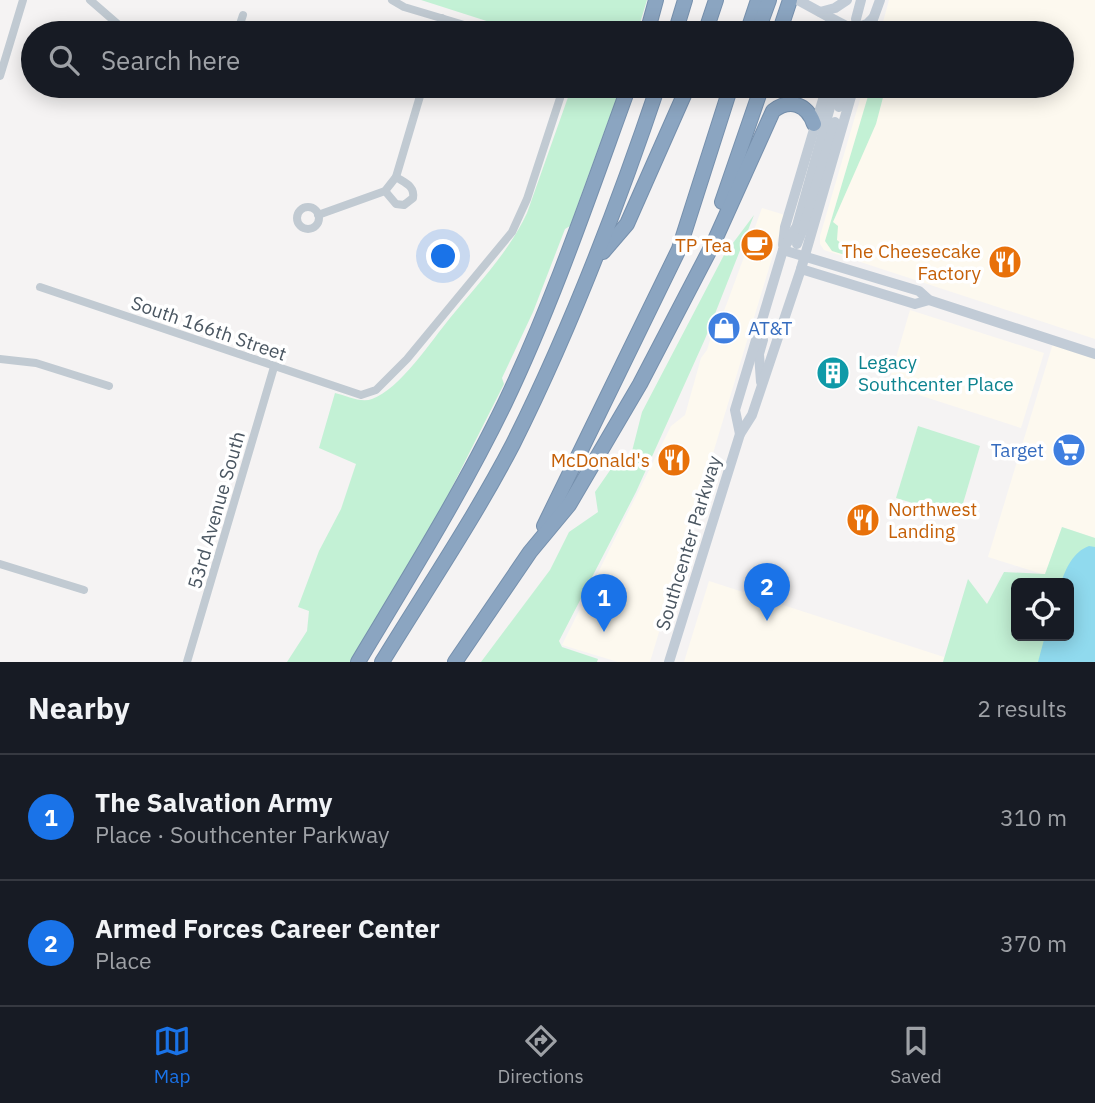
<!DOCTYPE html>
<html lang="en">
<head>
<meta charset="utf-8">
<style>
	body { margin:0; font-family:"IBM Plex Sans",sans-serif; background:#20242c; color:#f1f3f6 }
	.controls { position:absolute; right:21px; bottom:21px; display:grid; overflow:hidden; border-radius:10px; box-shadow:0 4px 18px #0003 }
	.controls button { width:63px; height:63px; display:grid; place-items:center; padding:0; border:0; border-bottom:2px solid #363941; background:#171b24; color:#f1f3f6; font:35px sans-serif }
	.you { position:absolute; left:444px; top:257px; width:24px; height:24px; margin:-18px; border:5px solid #fff; border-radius:50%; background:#1a73e8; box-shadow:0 0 0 10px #1a73e833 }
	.badge { display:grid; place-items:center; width:46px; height:46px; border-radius:50%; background:#1a73e8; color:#fff; font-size:23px; font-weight:700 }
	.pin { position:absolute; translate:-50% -58px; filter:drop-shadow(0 2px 4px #0008) }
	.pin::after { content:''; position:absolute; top:37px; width:24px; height:21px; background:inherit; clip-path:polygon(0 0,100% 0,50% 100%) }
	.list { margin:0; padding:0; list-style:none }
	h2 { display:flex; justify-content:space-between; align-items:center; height:91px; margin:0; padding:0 28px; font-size:30px }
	h2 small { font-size:23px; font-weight:400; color:#9ea1a6 }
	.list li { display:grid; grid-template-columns:46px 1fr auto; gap:21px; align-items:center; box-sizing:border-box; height:126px; padding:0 28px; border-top:2px solid #363941 }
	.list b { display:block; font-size:26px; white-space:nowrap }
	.list p { margin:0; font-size:23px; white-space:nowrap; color:#9ea1a6 }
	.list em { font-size:23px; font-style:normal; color:#9ea1a6 }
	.icon { flex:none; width:38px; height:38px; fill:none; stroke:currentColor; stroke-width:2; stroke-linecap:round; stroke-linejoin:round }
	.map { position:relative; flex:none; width:1095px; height:662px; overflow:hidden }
	.search { position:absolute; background:#171b24; box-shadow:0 4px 18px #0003; left:21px; right:21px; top:21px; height:77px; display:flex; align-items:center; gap:18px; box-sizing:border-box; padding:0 24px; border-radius:38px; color:#9ea1a6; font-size:26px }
	.sheet { height:343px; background:#171b24 }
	nav { display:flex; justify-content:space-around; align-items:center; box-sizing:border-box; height:98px; border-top:2px solid #363941; background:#171b24; font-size:19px; color:#9ea1a6 }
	nav a { display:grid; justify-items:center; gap:4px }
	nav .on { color:#1a73e8 }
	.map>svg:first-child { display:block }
</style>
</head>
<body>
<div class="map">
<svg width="1095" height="662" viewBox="0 0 1095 662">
	<rect width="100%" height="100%" fill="#f5f3f3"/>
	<g fill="#fdf9ef">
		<polygon points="889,0 1095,0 1095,339 824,250 820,244 820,236 864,86 1062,86 1062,33 880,33"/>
		<polygon points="762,208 785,215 650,662 618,662 562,645 671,426 685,415 701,358 707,350 719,312 723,313 727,303"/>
		<polygon points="910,310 1044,353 1021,428 888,385"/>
		<polygon points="1054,340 1095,353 1095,538 1062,527 1045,575 988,557"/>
		<polygon points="709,581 944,657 943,662 684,662"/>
	</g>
	<g fill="#c3f1d5" fill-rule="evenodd">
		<path d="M 421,0 L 647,0 L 637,33 L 560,33 C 548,23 538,33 524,33 Z"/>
		<path d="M 572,86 L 621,86 L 570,226 L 565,229 L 533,312 L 502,378 L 504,384 L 443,505 L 351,662 L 287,662 L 307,631 L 309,611 L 298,607 L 319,551 L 341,509 L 356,464 L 319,448 L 335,393 C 347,396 361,403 372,399 C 399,390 432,340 450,318 C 477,285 509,252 527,213 Z"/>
		<polygon points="871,86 886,86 876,124 833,222 838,226 837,240 847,248 845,255 832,251 825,241"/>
		<polygon points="754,215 705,339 636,492 559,641 562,647 598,659 597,662 481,662 550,570 569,532 598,512 595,492 613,466 628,467 642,412 724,255"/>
		<polygon points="918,426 980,446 959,517 896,498"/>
		<path d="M 1062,527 L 1095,538 L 1095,662 L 943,662 L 968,579 L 987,604 L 1004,572 L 1045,574 ZM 1016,583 L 1069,583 L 1069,636 L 1016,636 Z"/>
	</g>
	<path fill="#90daee" d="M 1089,546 L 1095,547 L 1095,662 L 1038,662 L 1045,636 L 1069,636 L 1069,583 L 1061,583 C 1066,568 1073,552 1089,546 Z"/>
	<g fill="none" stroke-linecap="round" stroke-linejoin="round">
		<defs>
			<g id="highway">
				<polyline points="647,33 656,0"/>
				<polyline points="675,33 685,0"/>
				<polyline points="705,33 716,0"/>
				<polyline points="747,33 758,0"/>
				<polyline points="757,33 769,0"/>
				<polyline points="779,33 790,0"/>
				<polyline points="722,202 762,86"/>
				<polyline points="603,252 627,224 688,86"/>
				<polyline points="544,526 679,249 731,86"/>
				<path d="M 358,662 C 409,577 462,492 505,403 C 554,300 590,193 629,86"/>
				<path d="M 382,662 C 426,590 474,519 513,444 C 571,328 617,208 658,86"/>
				<path d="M 455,662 L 530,552 L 569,505 L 640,384 L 714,242 L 773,111 C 790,98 807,104 814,124"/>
			</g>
		</defs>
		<use href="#highway" stroke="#7690ad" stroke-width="16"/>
		<g stroke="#c1cad2" stroke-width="8">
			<polyline points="90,0 128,33"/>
			<polyline points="392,0 404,7 491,33"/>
			<polyline points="237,33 243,15"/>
			<polyline points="438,33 442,18"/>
			<polyline points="0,76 23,0"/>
			<polyline points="255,86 273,91"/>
			<path d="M 385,191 L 396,204 L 404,205 L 413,198 C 415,186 405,183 396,177"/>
			<circle cx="308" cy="218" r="11"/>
			<polyline points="318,215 385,191 396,177 423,86"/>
			<polyline points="40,287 361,395 376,390 407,359 512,232 527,199 564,86"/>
			<polyline points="0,359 36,363 109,386"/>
			<polyline points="0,564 84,590"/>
			<polyline points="187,662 274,367"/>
		</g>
		<g stroke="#c1cbd6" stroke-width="10">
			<polyline points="798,0 829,17 845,33"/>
			<polyline points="820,12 835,8 847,0"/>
			<polyline points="856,19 861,0"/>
			<polyline points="868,33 880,0"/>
			<polyline points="839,107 845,86"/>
			<polyline points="794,236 836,86"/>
			<polyline points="797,244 803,229 835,122"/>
			<polyline points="783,245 785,227 827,86"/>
			<polyline points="783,250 919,291 929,300 1095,354"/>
			<polyline points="801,269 915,304 929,300"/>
			<polyline points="757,333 763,340 759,354 761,382"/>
			<polyline points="740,434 735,410 783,250 795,229"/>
			<polyline points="669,662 740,434 752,415 801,269 854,86"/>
		</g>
		<use href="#highway" stroke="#8ba5c1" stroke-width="14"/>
		<polyline stroke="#c1cbd6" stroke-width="10" points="829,17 852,29 867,24 873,18"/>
	</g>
	<defs>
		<symbol id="cafe-disc" viewBox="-11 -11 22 22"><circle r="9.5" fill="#e8710a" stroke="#fff"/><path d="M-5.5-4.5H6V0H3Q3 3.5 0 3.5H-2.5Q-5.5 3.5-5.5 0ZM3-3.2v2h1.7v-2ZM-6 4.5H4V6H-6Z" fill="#fff"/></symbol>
		<symbol id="restaurant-disc" viewBox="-11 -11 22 22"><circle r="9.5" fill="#e8710a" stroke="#fff"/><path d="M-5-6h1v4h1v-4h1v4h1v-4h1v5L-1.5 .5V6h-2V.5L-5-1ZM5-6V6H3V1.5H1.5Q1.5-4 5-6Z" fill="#fff"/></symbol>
		<symbol id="shop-disc" viewBox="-11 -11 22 22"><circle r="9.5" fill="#3f7fe0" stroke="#fff"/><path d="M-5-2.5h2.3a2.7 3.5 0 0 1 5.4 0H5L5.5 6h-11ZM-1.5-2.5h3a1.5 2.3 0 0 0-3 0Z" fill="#fff"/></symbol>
		<symbol id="building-disc" viewBox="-11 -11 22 22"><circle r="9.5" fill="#0f9aa8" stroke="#fff"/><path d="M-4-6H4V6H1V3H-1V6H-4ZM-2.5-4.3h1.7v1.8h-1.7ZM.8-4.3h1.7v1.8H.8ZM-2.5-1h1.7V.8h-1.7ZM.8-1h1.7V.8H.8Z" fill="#fff"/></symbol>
		<symbol id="supermarket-disc" viewBox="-11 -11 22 22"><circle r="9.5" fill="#3f7fe0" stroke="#fff"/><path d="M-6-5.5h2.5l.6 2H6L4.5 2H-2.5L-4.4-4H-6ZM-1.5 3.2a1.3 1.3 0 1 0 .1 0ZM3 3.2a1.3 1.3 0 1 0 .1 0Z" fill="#fff"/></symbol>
	</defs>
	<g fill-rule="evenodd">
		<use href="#cafe-disc" x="738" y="226" width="38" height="38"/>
		<use href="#restaurant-disc" x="986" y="243" width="38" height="38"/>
		<use href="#shop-disc" x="705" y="309" width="38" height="38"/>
		<use href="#building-disc" x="814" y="354" width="38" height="38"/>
		<use href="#supermarket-disc" x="1050" y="431" width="38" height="38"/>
		<use href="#restaurant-disc" x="655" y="441" width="38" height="38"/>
		<use href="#restaurant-disc" x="844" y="501" width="38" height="38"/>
	</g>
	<g text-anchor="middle" stroke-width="7" stroke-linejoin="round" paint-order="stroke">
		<g font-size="19" fill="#c56008" stroke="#fff" text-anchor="end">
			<text x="732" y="252">TP Tea</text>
			<text x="981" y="258">The Cheesecake<tspan x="981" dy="22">Factory</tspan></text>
			<text x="650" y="467">McDonald's</text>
			<text x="888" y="516" text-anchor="start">Northwest<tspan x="888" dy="22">Landing</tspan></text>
		</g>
		<g font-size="19" fill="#4a5661" stroke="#fff">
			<text transform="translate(209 328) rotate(19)" y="7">South 166th Street</text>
			<text transform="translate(216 510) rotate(-74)" y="7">53rd Avenue South</text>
			<text transform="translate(688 543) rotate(-73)" y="7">Southcenter Parkway</text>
		</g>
		<g font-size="19" fill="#366cbe" stroke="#fff" text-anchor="start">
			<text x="748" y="335">AT&amp;T</text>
			<text x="1044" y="457" text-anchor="end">Target</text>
		</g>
		<g font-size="19" fill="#0d838f" stroke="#fff" text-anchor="start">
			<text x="858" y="369">Legacy<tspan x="858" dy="22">Southcenter Place</tspan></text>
		</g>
	</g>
</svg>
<div class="controls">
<button><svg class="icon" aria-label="locate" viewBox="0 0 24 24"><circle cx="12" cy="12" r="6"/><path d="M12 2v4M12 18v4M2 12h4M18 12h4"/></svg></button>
</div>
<div class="you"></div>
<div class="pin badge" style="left:604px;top:632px">1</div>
<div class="pin badge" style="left:767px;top:621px">2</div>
<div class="search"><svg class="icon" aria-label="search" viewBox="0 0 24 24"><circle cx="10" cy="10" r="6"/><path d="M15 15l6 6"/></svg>Search here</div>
</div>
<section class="sheet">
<h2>Nearby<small>2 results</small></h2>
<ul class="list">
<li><span class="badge">1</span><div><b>The Salvation Army</b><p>Place · Southcenter Parkway</p></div><em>310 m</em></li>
<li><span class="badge">2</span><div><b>Armed Forces Career Center</b><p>Place</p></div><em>370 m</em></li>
</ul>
</section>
<nav>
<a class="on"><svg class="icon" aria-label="map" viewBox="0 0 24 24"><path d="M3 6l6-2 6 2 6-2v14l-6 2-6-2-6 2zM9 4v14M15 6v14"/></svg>Map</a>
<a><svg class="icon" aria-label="directions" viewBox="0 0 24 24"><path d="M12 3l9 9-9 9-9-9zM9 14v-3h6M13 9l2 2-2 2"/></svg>Directions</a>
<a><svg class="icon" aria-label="saved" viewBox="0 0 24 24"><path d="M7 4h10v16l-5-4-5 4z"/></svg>Saved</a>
</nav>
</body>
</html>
